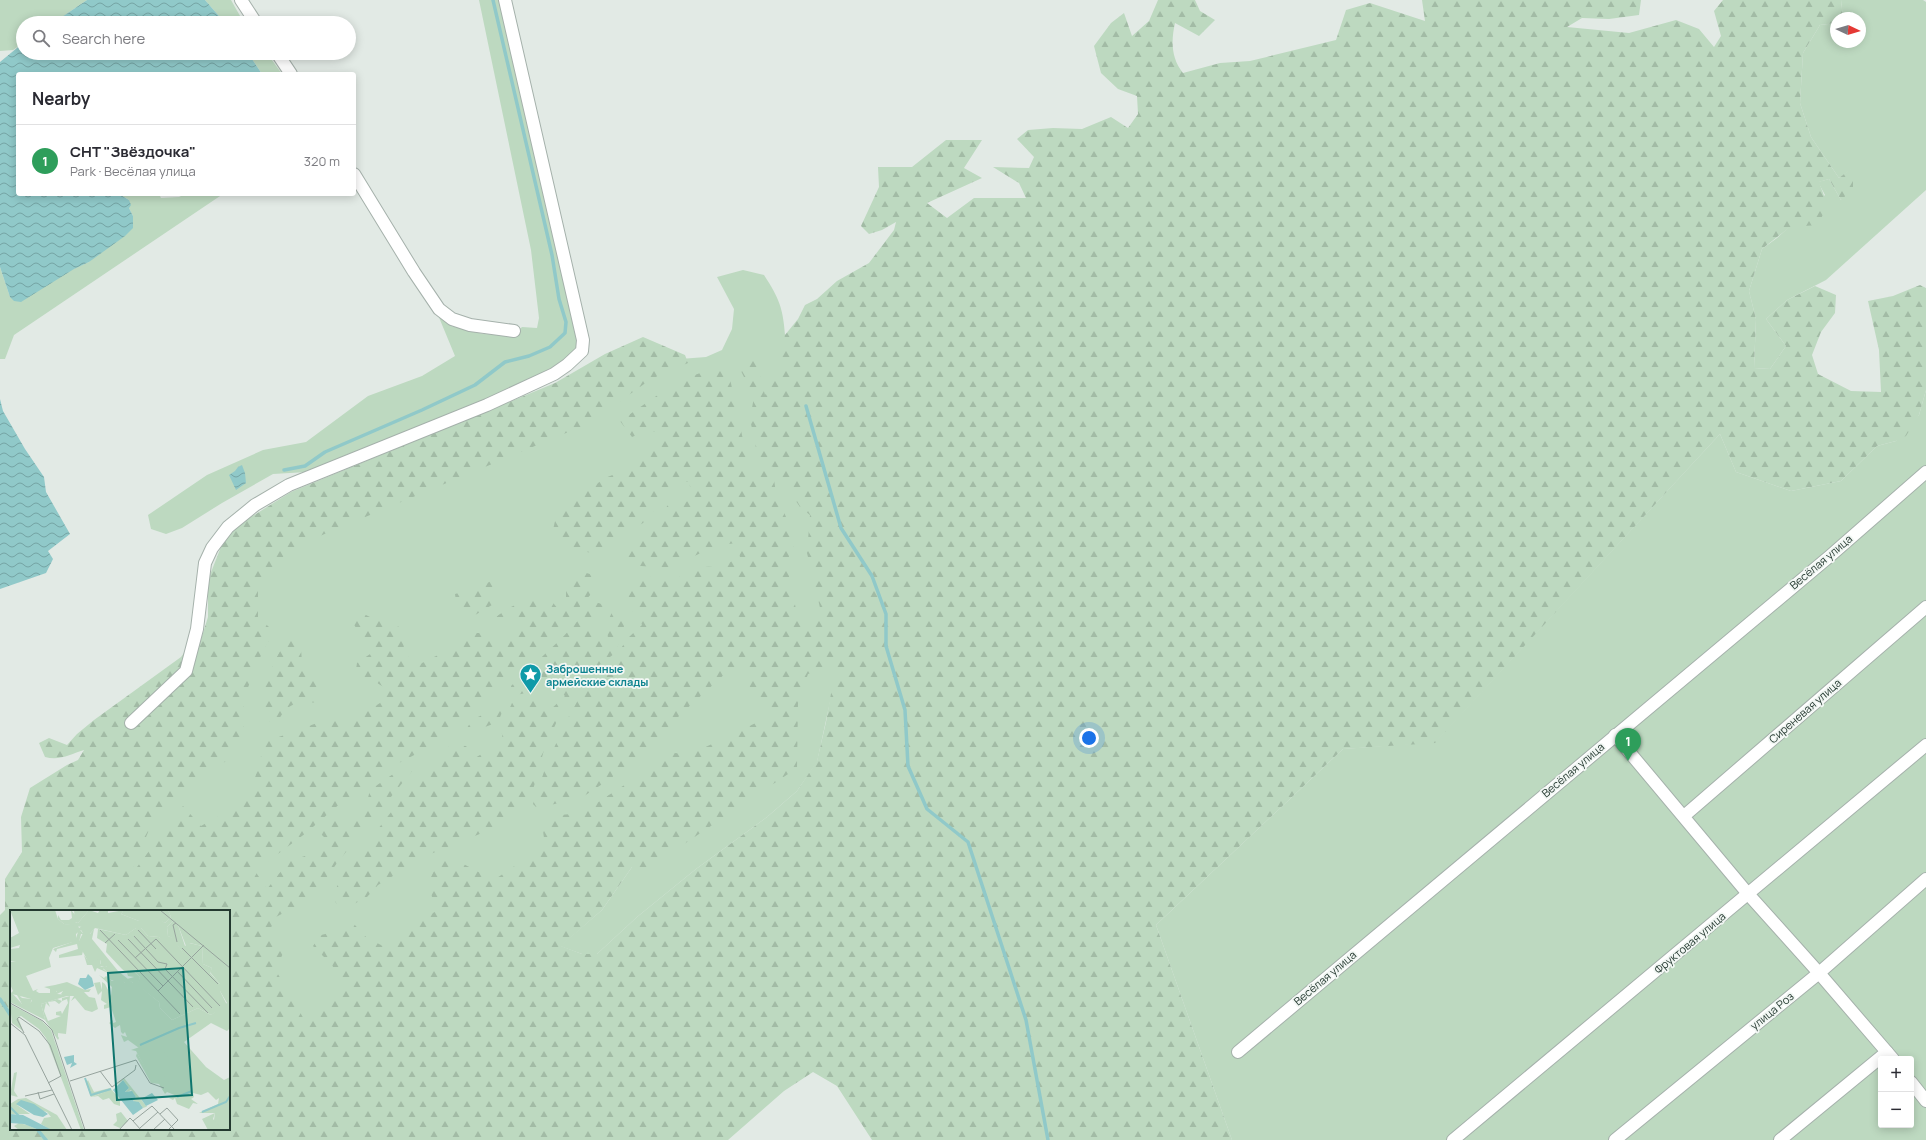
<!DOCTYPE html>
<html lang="en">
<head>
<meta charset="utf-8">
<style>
	body { margin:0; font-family:Manrope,sans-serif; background:#f7f7f7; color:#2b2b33 }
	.controls { position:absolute; right:12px; bottom:12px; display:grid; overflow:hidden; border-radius:4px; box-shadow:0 2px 10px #0003 }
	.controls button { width:36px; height:36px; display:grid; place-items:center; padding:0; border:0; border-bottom:1px solid #e1e1e2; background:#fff; color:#2b2b33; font:20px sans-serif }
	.compass { position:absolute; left:1830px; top:12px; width:36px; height:36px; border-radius:50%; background:#fff; box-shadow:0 2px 10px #0003; rotate:94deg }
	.you { position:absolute; left:1089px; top:738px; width:14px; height:14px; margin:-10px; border:3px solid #fff; border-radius:50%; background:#1a73e8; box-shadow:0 0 0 6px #1a73e833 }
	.badge { display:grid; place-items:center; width:26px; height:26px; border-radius:50%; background:#d93025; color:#fff; font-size:13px; font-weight:700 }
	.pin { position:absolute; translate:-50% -33px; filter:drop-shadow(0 1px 2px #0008) }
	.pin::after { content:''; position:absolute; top:21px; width:14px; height:12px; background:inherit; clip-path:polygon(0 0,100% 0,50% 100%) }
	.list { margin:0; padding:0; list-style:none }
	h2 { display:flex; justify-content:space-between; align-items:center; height:52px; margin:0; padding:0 16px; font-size:17px }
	h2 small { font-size:13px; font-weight:400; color:#7c7c81 }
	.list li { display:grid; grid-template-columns:26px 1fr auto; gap:12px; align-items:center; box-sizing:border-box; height:72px; padding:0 16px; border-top:1px solid #e1e1e2 }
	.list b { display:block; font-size:15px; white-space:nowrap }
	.list p { margin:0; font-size:13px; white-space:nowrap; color:#7c7c81 }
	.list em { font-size:13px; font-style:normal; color:#7c7c81 }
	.icon { flex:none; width:22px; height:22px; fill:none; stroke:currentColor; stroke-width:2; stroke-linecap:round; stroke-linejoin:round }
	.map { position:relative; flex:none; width:1926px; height:1140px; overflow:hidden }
	.search { position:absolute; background:#fff; box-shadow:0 2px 10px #0003; left:16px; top:16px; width:340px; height:44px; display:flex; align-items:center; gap:10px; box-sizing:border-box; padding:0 14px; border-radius:22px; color:#7c7c81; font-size:15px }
	.panel { position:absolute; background:#fff; box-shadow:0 2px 10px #0003; left:16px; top:72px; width:340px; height:124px; border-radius:4px }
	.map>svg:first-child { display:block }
</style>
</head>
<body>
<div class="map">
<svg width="1926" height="1140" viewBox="0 0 1926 1140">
	<defs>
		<pattern id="forest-firs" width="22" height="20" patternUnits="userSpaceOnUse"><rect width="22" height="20" fill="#bdd9c0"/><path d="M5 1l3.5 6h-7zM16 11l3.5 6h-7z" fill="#a2bba5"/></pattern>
		<pattern id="water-waves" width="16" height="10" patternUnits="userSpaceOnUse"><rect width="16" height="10" fill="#90c9c9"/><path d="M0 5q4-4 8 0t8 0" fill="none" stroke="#75a4a4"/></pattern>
	</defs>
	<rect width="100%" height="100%" fill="#e2eae5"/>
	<g fill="#bdd9c0" fill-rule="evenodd">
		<polygon points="0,0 87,0 53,23 23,23 23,43 13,50 0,51"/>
		<polygon points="205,0 231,0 244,23 225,23"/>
		<polygon points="479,0 501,0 577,328 578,346 565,363 473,406 346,455 307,472 273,474 222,503 182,528 166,534 151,529 148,515 207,475 263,450 306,442 368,396 422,376 455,356 438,315 451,326 483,334 513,335 522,327 537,328 539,318 531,250"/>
		<polygon points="1841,0 1923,0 1926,2 1926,190 1826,280 1787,300 1766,319 1786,346 1770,369 1754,368 1756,319 1749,291 1762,249 1777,238 1825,195 1818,182 1829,179 1841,200 1853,168 1839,178 1811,137 1800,103 1803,53 1820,25 1836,23 1836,42 1860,42 1860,18 1843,18"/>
		<polygon points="248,53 267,53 282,74 262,74"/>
		<polygon points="119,194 159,194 161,198 179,197 185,194 223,194 14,335 5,359 0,359 0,267 10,297 89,262 133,216 129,208 129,200"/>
		<path d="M 743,270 L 764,275 C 779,298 783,308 785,335 L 848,679 L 833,688 L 817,762 L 797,791 L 767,817 L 696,869 L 637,917 L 597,954 L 582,954 L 560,946 L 602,910 L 632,867 L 796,768 L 797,708 L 274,1045 L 229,911 L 106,878 L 251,552 L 680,359 L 706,357 L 722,350 L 732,329 L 734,309 L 717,277 Z"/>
		<path d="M 1926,390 L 1926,1140 L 1232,1140 L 1156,925 L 1343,749 L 1435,742 L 1720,434 L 1736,472 L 1791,491 L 1841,481 L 1877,446 L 1896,441 L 1919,415 ZM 1881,1059 L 1911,1059 L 1911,1125 L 1881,1125 Z"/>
	</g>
	<g fill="url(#forest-firs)" fill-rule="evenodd">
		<path d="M 1158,0 L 1195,0 L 1200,11 L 1215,20 L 1199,36 L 1175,23 C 1171,41 1171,58 1183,73 L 1220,63 L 1250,61 L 1336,40 L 1346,10 L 1370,3 L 1425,21 L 1422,0 L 1641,0 L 1639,15 L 1609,19 L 1582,18 L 1567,27 L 1629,33 L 1676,20 L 1699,29 L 1714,47 L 1721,36 L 1714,11 L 1723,0 L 1841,0 L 1843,18 L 1836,18 L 1836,23 L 1820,25 L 1803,53 L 1800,103 L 1811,137 L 1839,178 L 1853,167 L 1853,189 L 1841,200 L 1829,179 L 1819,182 C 1827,204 1829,203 1818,225 L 1790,227 L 1762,249 L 1749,291 L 1756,319 L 1754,368 L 1770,369 L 1786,346 L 1766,319 L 1787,300 L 1815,286 L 1836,295 L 1835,313 L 1821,332 L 1812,355 L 1818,374 L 1851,391 L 1881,392 L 1879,350 L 1868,301 L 1893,296 L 1920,285 L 1926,288 L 1926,390 L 1919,415 L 1906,436 L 1896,441 L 1877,446 L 1841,481 L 1791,491 L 1736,472 L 1720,434 L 1435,743 L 1343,749 L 1156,925 L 1232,1140 L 872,1140 L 837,1086 L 813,1072 L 784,1091 L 728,1140 L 0,1140 L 0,915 L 5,910 L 5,879 L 22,852 L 21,817 L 30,788 L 67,765 L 78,760 L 84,750 C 71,754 60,761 45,757 L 39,743 L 49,738 L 67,745 L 77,734 L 94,720 L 181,657 L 184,653 L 197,652 L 208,617 L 208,580 L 224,539 L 235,527 L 291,492 L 555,383 L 605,354 L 643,337 L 685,355 L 688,363 L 651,379 L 590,423 L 315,538 L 285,555 L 258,583 L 258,617 L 269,627 L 280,629 L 267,643 L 257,664 L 244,698 L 244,738 L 226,761 L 193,785 L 155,816 L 128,879 L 183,806 L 201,826 L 249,799 L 265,742 L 317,723 L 355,719 L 380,703 L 385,688 L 371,679 L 355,676 L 357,663 L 373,652 L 352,622 L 364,614 L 376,620 L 388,619 L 403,630 L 404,651 L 416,666 L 460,644 L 467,633 L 486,633 L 496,647 L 503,646 L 522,623 L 520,617 L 494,626 L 496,617 C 511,605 531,596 550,599 L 558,609 L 566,599 L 566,584 L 579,571 L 590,574 L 595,582 L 592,593 L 569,619 L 437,743 L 399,763 L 336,807 L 306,833 L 255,871 L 267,889 L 289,861 L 305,856 L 329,842 L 318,831 L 337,813 L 349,824 L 365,810 L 370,790 L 396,772 L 417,765 L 337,863 L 313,897 L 276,917 L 268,934 L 278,941 L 285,950 L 275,969 L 305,1021 L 327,1008 L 331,997 L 343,985 L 332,965 L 313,946 L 321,935 L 338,931 L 353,923 L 367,938 L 383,946 L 436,911 L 428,883 L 438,863 L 452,858 L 494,880 L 545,845 L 543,831 L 550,816 L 581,813 L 674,753 L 691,754 L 770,716 C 754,698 742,698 755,670 L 746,667 L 727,672 L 682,713 L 647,749 L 610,779 L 581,798 L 537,808 L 533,804 L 547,763 L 568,718 L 587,684 L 614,658 L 629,637 L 642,625 L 637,614 L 631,610 L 625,579 L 647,576 L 671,582 C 685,573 701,563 718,568 L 740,557 L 736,543 L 715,546 L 670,568 L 627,565 L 627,545 L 653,527 L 670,502 L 679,503 L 693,500 L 689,482 L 678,482 L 664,492 L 658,506 L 643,523 L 630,531 L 610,550 L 592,553 L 577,550 L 565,544 L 553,530 L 557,512 L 605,478 L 630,468 L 638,456 L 659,446 L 658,432 L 646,431 L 632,437 L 620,421 L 678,381 L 703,372 L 728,370 L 732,388 L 733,401 L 737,412 L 752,481 L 759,475 L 756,448 L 750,419 L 754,397 L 737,363 L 756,359 L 765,395 L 778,372 L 785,335 L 798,319 L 805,305 L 817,299 L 837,281 L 869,263 L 894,230 L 896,222 L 882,230 L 869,234 L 861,226 L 879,187 L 878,167 L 912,167 L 946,140 L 982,140 L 964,168 L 982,178 L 927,203 L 947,218 L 974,198 L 1026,198 L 1019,183 L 993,167 L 1029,168 L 1034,157 L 1017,139 L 1028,130 L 1053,128 L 1082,129 L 1111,117 L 1128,128 L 1138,114 L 1137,96 L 1118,89 L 1101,73 L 1094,46 L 1111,23 L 1124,13 L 1132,36 L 1149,21 ZM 772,466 L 800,507 L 810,515 L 807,553 L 822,616 L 810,626 L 798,619 L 786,561 L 794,549 L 791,529 L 776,493 ZM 836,665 L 826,722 L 817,761 L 797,791 L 767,817 L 696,869 L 637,917 L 597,954 L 582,954 L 561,946 L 602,910 L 632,867 L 647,869 L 797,768 L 798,703 L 808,674 ZM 11,911 L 229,911 L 229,1129 L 11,1129 Z"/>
		<polygon points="493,580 492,605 465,621 457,609 455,594 479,587"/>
		<polygon points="595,602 605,605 591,630 594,642 608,638 606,625 615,606 621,611 625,618 623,634 614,654 583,677 563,676 539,690 512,696 511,686 562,638"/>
		<path d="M 287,640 L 294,641 L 301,650 L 302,661 L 315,677 L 320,703 C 300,701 287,701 278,722 L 270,722 C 268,717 265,712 264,707 C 260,687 276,656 287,640 Z"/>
		<polygon points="569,682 579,686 557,721 544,750 531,797 523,810 487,831 428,855 378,885 367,897 352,905 342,907 336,903 333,896 341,877 405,794 450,745 466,746 475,758 503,741 501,728 512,703 524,699 538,698 541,706 548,712 565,696 556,688 560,683"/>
		<polygon points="494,709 503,710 498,722 472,732 467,728 472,720"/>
	</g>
	<g fill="url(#water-waves)">
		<polygon points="87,0 205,0 225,23 53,23"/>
		<polygon points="23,43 23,53 248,53 262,74 18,74 18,194 119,194 129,200 131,205 129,208 133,216 133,228 125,236 89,262 74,269 21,302 14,301 10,297 0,267 0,62"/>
		<polygon points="0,399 3,411 25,449 44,477 46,492 70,534 48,551 53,559 46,573 0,589"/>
		<polygon points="242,465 245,473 246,483 236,490 229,475 235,471 238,467"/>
	</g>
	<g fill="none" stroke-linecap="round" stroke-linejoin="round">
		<g stroke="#90c9c9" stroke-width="3.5">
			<polyline points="806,406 841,528 872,576 886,614 886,646 905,710 908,766 927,809 968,842 1026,1020 1048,1140"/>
			<polyline points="284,470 305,466 325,452 422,410 475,385 505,362 529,356 550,347 565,333 566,322 559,299 552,255 493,0"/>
			<polyline points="0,999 11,1016"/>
			<polyline points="37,1129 46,1140"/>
		</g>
		<defs>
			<g id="minor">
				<polyline points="241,0 256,23"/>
				<polyline points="277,53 291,74"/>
				<polyline points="354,174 414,272 439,309 452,319 470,325 514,331"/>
				<polyline points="131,723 186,671 197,629 205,563 212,548 228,527 255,505 289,485 487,405 554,374 567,365 582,351 583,340 505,0"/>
				<polyline points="1615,735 1749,895 1819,973 1893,1059"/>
				<polyline points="1684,816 1926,607"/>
				<polyline points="1238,1052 1830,556 1926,472"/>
				<polyline points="1911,1082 1926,1101"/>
				<polyline points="1453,1140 1926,745"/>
				<polyline points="1615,1140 1819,973 1926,879"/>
				<polyline points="1780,1140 1887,1052"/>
			</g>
		</defs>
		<use href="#minor" stroke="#a5b1ab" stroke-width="14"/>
		<use href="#minor" stroke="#fff" stroke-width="12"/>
	</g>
	<defs>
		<symbol id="sight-pin" viewBox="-11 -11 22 30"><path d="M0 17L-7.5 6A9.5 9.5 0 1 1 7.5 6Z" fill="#0f9aa8" stroke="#f2f7f4"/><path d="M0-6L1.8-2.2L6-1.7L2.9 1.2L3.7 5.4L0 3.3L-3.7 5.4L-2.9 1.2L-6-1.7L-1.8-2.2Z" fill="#fff"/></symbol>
	</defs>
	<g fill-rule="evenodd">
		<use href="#sight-pin" x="518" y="662" width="25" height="34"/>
	</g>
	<g text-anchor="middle" stroke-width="3.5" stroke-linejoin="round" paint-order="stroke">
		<g font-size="11" fill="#243930" stroke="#f2f7f4">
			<text transform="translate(1821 562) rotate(-40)" y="4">Весёлая улица</text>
			<text transform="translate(1805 711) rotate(-41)" y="4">Сиреневая улица</text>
			<text transform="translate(1573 770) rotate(-40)" y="4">Весёлая улица</text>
			<text transform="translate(1690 943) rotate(-40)" y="4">Фруктовая улица</text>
			<text transform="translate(1325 978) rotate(-40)" y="4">Весёлая улица</text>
			<text transform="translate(1772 1011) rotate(-39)" y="4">улица Роз</text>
		</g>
		<g font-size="11" font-weight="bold" fill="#0d838f" stroke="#f2f7f4" text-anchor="start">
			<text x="546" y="673">Заброшенные<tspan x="546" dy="13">армейские склады</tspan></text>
		</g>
	</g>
	<g transform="translate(10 910)">
		<rect width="220" height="220" fill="#e2eae5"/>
		<path d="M 0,0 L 45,0 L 48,9 L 54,14 L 68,15 L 69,18 L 72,16 L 80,24 L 84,19 L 82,29 L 108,61 L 123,73 L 115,73 L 110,68 L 105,71 L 98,69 L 98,63 L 93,58 L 97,56 L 90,56 L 91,50 L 79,53 L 68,33 L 73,23 L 71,20 L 66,24 L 66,31 L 43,38 L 39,48 L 41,57 L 16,66 L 23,81 L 28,79 L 26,81 L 29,83 L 40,83 L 40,79 L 34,77 L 45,75 L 47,84 L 60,85 L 31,94 L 35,109 L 49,128 L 48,130 L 35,110 L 0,92 L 0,84 L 3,81 L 0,74 L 0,52 L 6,51 L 0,51 L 0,39 L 9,38 L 10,35 L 0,38 L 0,28 L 9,23 ZM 3,84 L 21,89 L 22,91 L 17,95 L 12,94 ZM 64,0 L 79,0 L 68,13 L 65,12 ZM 114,0 L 158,0 L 161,7 L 155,13 L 144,8 L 129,11 L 111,4 ZM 163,11 L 168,15 L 175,36 L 179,33 L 192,36 L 193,54 L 202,58 L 200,63 L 210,74 L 210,81 L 217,95 L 201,105 L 188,98 L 162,110 L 150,98 L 149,92 L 127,75 L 130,67 L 125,62 L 120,60 L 117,63 L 112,59 L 96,42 L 97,34 L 87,28 L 88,19 L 116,25 L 126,18 L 131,18 L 138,26 L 149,27 L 173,43 L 162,28 L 158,26 L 157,17 ZM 0,94 L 32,111 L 41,120 L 74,220 L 71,220 L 36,128 L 29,119 L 11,106 L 8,107 L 13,121 L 2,113 ZM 147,131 L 155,134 L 167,146 L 166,149 L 161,144 L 154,134 L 174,167 L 164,179 L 142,171 L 126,141 L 121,140 ZM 114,168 L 137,197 L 136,197 L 133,198 L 129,192 L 125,193 L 123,190 L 126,187 L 121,180 L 115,183 L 119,178 L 113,170 L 102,178 ZM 100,178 L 110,189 L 110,196 L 104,194 L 99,188 L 93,190 L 88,186 L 82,187 L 95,182 L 84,182 ZM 9,213 L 17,215 L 29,220 L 9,220 L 4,216 Z" fill="#bdd9c0" fill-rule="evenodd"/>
		<path d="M 61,0 L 66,6 L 65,12 L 68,13 L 79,0 L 88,3 L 90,0 L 98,0 L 98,3 L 114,0 L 111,4 L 129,11 L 133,6 L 141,4 L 155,13 L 161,7 L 158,0 L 220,0 L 220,118 L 217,121 L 201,113 L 174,132 L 196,157 L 214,170 L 220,167 L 220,220 L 213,220 L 199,210 L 204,210 L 205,203 L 189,203 L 208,194 L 209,188 L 206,190 L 198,182 L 191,185 L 183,183 L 184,187 L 181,189 L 188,194 L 183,193 L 179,199 L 167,194 L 165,188 L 163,190 L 159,188 L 167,186 L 157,182 L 155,184 L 149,174 L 141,173 L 126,146 L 127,143 L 142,169 L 154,171 L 160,176 L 162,176 L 151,162 L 145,163 L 149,159 L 142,149 L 146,146 L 142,146 L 140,139 L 139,151 L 128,142 L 134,138 L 127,140 L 129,138 L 118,130 L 114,132 L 111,125 L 117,127 L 115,122 L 113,124 L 111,122 L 110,115 L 105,118 L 99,113 L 103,110 L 103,113 L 106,112 L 101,97 L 94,99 L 94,95 L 97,94 L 91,90 L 92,81 L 88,85 L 84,73 L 90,72 L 92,80 L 92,72 L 95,74 L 101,86 L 102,77 L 89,65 L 94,68 L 96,66 L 102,71 L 111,67 L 115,73 L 123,73 L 117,69 L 124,67 L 118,66 L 117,63 L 121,59 L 130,67 L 128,75 L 149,92 L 150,98 L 162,110 L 188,98 L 201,105 L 217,93 L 210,81 L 210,74 L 200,62 L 202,58 L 193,54 L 192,36 L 180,33 L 176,36 L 168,15 L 163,11 L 157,17 L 158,26 L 163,28 L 173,43 L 169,46 L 149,27 L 138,26 L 131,18 L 126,18 L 116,25 L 85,18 L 77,27 L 72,17 L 54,14 L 48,9 L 48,5 L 51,10 L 59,10 L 62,8 ZM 150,136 L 162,153 L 161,157 L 167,160 L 167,165 L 170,163 L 172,165 L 167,168 L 159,162 L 165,163 L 157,152 L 157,148 L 148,139 ZM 69,19 L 74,24 L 71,24 L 69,32 L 73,41 L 72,45 L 49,48 L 49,45 L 68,39 L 67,34 L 47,39 L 46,42 L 43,39 L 62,32 L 62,28 L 65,31 ZM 74,45 L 79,52 L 91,49 L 90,54 L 93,55 L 90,57 L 98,55 L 93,59 L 98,63 L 87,58 L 85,62 L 82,55 L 77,55 ZM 57,72 L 75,80 L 81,79 L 79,82 L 74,82 L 79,87 L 85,88 L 88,99 L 82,102 L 75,100 L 65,88 L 61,91 L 64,86 L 54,86 L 51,84 L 53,81 L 47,84 L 43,82 L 47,82 L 44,78 L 45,75 ZM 7,83 L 12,88 L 22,89 L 18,98 L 14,98 L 7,85 L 3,84 ZM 60,86 L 56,124 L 48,123 L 48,128 L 35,109 L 31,94 L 47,89 L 52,91 L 49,94 L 45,91 L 38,92 L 40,97 L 36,93 L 34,101 L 38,111 L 51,106 L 46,105 L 46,102 L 51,101 L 52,104 L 58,93 L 57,89 L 52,91 L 52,88 ZM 7,162 L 4,181 L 8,187 L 0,185 L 4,163 ZM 78,170 L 84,182 L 96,182 L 81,187 L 76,173 ZM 16,188 L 47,205 L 57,220 L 41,220 L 31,214 L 34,208 L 41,207 L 37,202 L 7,195 L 20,204 L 0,204 L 0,194 L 8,189 ZM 111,202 L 118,211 L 110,218 L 103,215 L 107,211 L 106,204 Z" fill="#bdd9c0" fill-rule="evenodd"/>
		<path d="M 41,207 L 47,213 L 44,219 L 34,210 Z" fill="#bdd9c0"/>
		<path d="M 205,203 L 203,209 L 213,220 L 198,220 L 192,209 Z" fill="#bdd9c0"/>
		<path d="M 78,64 L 82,68 L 84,76 L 75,80 L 68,74 L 70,68 L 76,68 ZM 64,145 L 64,152 L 67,154 L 60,158 L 62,153 L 57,155 L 54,147 ZM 113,170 L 119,178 L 115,182 L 122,181 L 126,187 L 123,191 L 129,192 L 133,198 L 123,205 L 103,180 ZM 142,183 L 148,190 L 136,196 L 131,189 ZM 11,190 L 24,194 L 38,204 L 33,207 L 24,205 L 6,194 ZM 0,204 L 13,205 L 42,220 L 29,220 L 14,214 L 0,213 Z" fill="#90c9c9"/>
		<path fill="none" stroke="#90c9c9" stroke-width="2" d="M 130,135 L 169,118 L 186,113M 75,168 L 81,185 L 101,179M 167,187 L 182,181M 0,197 L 10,207M 192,202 L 216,192 L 220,186"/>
		<path fill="none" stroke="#96a39d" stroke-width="1" d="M 150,0 L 220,58M 166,13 L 163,15 L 167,32M 90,20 L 170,104M 128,20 L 146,39M 124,26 L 148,52 L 157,54 L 155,59 L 198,103M 118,29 L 183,97M 108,30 L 153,76M 95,33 L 105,24M 172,38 L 208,74M 125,48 L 146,29 L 210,96M 167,61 L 202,98M 148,81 L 194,35M 0,93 L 33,111 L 42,120 L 75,220M 0,113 L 15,125 L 62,220M 14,123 L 7,109 L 9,107 L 29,121 L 40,135 L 51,166 L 38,173M 90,161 L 102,177 L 125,160 L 126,155M 60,171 L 126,150 L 140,173 L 154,178M 28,182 L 30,189 L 44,184M 15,186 L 42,180M 150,204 L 157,198 L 168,210 L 158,220M 130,218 L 148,202M 109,220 L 120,208 L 123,211M 131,220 L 123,211 L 142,196 L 165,220M 143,220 L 155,209"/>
		<path fill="#0f766e" fill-opacity="0.15" stroke="#0f766e" stroke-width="2" d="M 173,58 L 182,185 L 107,190 L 98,63 Z"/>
		<rect width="220" height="220" fill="none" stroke="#243930" stroke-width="2"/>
	</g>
</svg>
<div class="controls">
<button>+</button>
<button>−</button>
</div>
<svg class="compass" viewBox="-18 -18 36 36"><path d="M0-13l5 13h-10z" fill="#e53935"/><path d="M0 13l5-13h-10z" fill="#7c7c81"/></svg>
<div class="you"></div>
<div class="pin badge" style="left:1628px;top:761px;background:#2e9e5b">1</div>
<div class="search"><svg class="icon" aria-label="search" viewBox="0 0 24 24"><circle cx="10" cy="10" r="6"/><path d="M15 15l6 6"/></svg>Search here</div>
<section class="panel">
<h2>Nearby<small></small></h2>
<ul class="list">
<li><span class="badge" style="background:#2e9e5b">1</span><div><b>СНТ &quot;Звёздочка&quot;</b><p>Park · Весёлая улица</p></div><em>320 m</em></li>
</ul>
</section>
</div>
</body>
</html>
